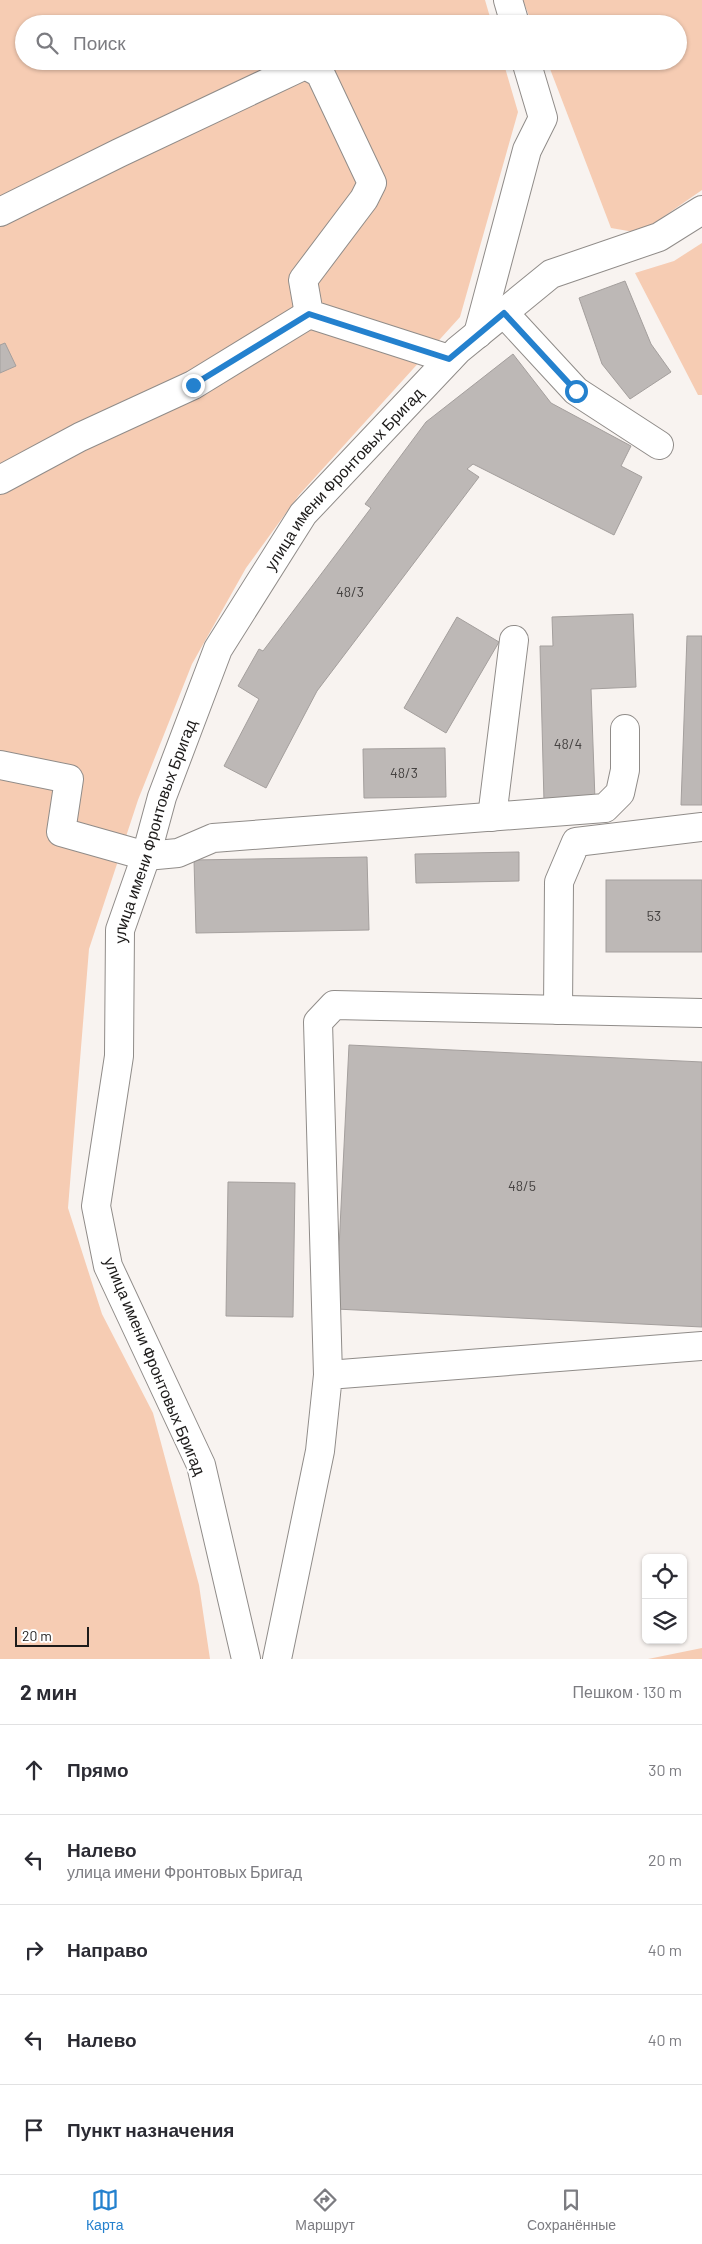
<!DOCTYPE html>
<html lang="ru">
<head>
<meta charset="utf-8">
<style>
	body { margin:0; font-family:Barlow,sans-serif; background:#f7f7f7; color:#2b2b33 }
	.controls { position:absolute; right:15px; bottom:15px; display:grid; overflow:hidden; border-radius:8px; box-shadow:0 1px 4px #0004 }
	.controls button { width:45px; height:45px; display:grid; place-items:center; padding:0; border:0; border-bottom:1px solid #e1e1e2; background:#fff; color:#2b2b33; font:25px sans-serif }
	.scale { position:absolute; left:15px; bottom:12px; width:74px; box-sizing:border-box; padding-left:5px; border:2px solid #1d1b1a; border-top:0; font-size:14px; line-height:18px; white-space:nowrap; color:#1d1b1a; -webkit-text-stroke:4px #fff; paint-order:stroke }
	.stop { position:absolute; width:15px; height:15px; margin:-11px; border:4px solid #2481ce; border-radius:50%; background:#fff }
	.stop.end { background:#2481ce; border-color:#fff; box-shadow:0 1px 5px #0008 }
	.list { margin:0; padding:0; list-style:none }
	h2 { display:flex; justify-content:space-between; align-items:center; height:65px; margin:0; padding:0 20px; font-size:21px }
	h2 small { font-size:16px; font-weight:400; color:#7c7c81 }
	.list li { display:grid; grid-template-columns:32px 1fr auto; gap:15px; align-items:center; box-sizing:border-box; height:90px; padding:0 20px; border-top:1px solid #e1e1e2 }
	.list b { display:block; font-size:19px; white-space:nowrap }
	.list p { margin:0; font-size:16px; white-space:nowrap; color:#7c7c81 }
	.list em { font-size:16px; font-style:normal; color:#7c7c81 }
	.icon { flex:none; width:28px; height:28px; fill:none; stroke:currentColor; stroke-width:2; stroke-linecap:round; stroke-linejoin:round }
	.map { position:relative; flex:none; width:702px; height:1659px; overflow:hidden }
	.search { position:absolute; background:#fff; box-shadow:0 1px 4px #0004; left:15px; right:15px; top:15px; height:55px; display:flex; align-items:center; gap:12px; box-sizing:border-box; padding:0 18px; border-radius:28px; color:#7c7c81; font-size:19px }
	.sheet { height:515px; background:#fff }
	nav { display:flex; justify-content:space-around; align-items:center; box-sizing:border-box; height:70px; border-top:1px solid #e1e1e2; background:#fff; font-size:14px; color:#7c7c81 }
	nav a { display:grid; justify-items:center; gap:2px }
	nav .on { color:#2481ce }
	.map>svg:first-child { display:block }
</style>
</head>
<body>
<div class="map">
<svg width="702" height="1659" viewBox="0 0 702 1659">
	<rect width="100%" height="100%" fill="#f8f3f0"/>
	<g fill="#f6ccb3">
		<polygon points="0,0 485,0 492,24 24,24 24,61 503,61 518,112 460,317 299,495 246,568 192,664 138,800 89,949 68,1208 102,1314 153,1413 199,1585 210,1659 0,1659"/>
		<polygon points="523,0 702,0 702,190 640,233 611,228 547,61 678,61 678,24 532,24"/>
		<polygon points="702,243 702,395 698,395 635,273 674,261"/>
		<polygon points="702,1648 702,1659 648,1659"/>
	</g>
	<g fill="#bdb8b6" stroke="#a49f9d">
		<polygon points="625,281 651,344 671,372 630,399 602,364 579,298"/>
		<polygon points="5,343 16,366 0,373 0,345"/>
		<polygon points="513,354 551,403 631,446 621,466 642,477 614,535 473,464 467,469 479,477 317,691 266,788 224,766 259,699 238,686 259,649 263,651 371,508 365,504 426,422"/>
		<polygon points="633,614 636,687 591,689 595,800 544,802 540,646 553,646 552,617"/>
		<polygon points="457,617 499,642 446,733 404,708"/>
		<polygon points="687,636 702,636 702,805 681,805"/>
		<polygon points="445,748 446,797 364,798 363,749"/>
		<polygon points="519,852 519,881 416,883 415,854"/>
		<polygon points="367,857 369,930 196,933 194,860"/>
		<rect x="606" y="880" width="96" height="72"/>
		<polygon points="349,1045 702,1062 702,1327 336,1309"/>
		<polygon points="228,1182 295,1183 293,1317 226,1316"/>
	</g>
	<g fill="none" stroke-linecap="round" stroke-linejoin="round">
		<defs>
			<g id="minor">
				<polyline points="508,0 515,24"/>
				<polyline points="0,212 119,153 305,65 320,73 372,183 364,199 303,280 309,314 449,359"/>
				<polyline points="504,313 576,391 659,445"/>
				<polyline points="478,334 527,150 543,118 526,61"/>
				<polyline points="0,480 80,437 193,385 309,314"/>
				<polyline points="0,765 69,779 61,832 146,856 178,853 213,838 605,808 620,793 625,770 625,729"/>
				<polyline points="492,817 514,640"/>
				<polyline points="558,1010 559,882 576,842 702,827"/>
				<polyline points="328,1375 318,1022 334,1005 702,1013"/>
				<path id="s1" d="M 246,1659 L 201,1465 L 108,1266 L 96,1206 L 119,1056 L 120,930 L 146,856 L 162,797 L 218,649 L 303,514 L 458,350 L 551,274 L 659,237 L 702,210"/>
				<polyline points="277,1659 320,1451 328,1375 702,1346"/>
			</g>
		</defs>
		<use href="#minor" stroke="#908c89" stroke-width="30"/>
		<use href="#minor" stroke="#fff" stroke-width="28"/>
	</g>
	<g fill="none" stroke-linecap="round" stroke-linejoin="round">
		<polyline stroke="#2481ce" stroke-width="6" points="193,385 309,314 449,359 504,313 576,391"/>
	</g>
	<g text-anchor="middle" stroke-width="4.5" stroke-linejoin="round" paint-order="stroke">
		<g font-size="14" fill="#454241">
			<text x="350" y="597">48/3</text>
			<text x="568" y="749">48/4</text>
			<text x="404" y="778">48/3</text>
			<text x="654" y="921">53</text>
			<text x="522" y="1191">48/5</text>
		</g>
		<g font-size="16" fill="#1d1b1a" stroke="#fff">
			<text dy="6" stroke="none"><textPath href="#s1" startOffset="1268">улица имени Фронтовых Бригад</textPath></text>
			<text dy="6" stroke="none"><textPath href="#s1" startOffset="862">улица имени Фронтовых Бригад</textPath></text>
			<text transform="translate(155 1366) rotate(67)" y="6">улица имени Фронтовых Бригад</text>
		</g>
	</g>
</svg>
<div class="controls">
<button><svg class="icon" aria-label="locate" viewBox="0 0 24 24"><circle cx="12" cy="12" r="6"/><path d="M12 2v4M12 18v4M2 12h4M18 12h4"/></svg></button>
<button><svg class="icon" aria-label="layers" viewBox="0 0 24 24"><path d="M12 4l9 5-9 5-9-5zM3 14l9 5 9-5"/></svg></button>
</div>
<div class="scale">20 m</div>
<div class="stop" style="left:576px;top:391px"></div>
<div class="stop end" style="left:193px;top:385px"></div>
<div class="search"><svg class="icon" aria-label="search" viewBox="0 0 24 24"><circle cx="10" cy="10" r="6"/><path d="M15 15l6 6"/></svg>Поиск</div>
</div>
<section class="sheet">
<h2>2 мин<small>Пешком · 130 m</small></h2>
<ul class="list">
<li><svg class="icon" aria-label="ahead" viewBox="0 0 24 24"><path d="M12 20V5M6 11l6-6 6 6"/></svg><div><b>Прямо</b></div><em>30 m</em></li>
<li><svg class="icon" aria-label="left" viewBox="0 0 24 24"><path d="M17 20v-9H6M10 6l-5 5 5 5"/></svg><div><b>Налево</b><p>улица имени Фронтовых Бригад</p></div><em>20 m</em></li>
<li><svg class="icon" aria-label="right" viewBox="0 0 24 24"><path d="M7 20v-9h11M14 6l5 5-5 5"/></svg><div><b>Направо</b></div><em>40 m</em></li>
<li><svg class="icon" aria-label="left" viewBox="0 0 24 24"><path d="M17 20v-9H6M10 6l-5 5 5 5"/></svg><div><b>Налево</b></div><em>40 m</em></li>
<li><svg class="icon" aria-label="arrive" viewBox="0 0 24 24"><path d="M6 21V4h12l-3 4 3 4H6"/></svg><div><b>Пункт назначения</b></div></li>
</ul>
</section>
<nav>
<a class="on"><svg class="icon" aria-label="map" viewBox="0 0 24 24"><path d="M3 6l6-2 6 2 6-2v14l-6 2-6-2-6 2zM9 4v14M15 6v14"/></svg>Карта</a>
<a><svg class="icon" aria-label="directions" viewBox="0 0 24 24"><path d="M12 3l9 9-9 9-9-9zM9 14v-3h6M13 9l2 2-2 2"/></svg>Маршрут</a>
<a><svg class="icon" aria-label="saved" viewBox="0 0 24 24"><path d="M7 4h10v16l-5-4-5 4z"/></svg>Сохранённые</a>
</nav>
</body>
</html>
